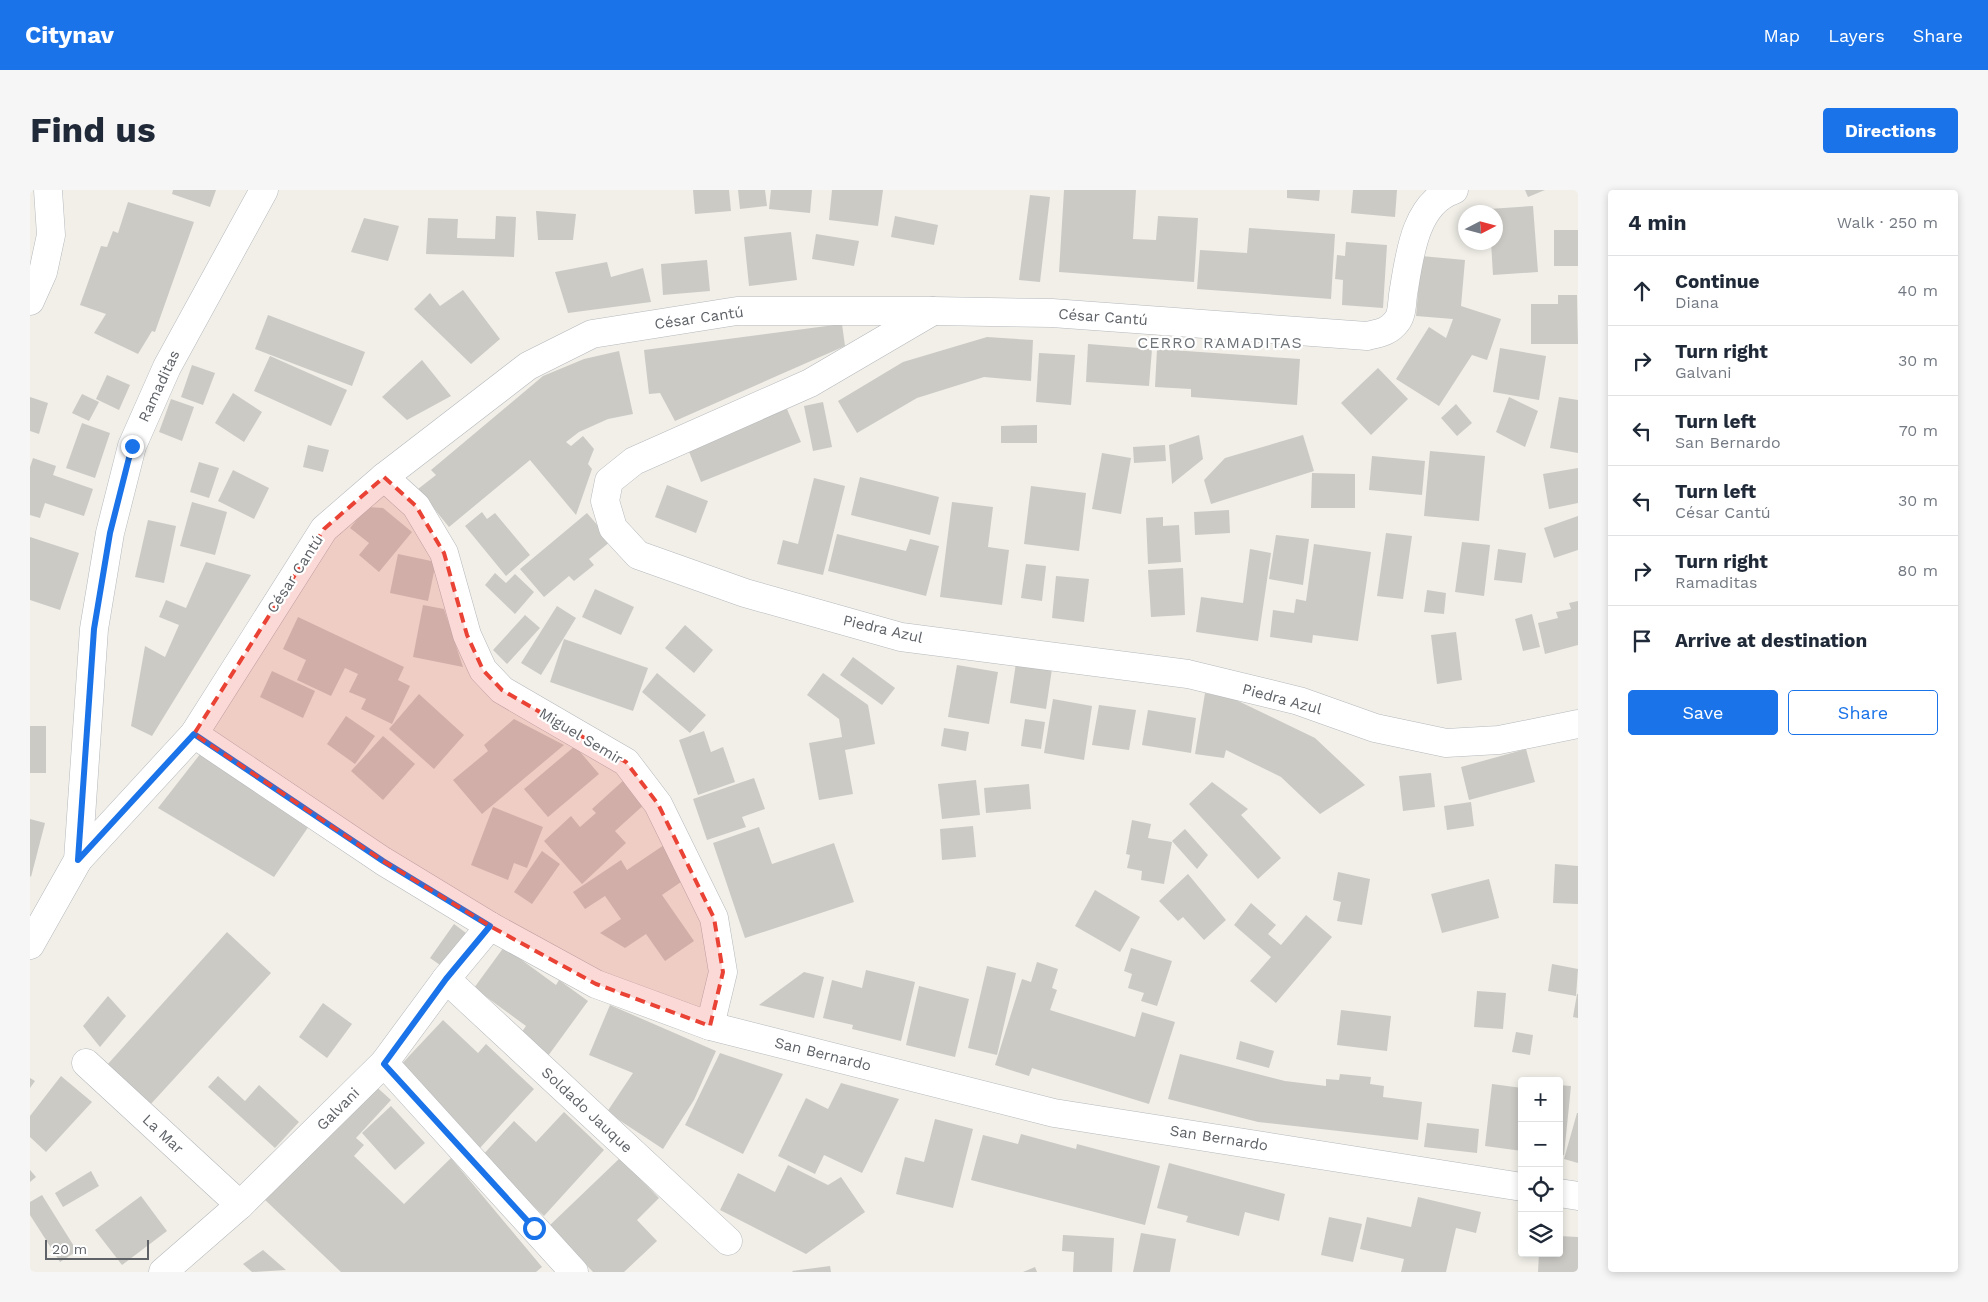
<!DOCTYPE html>
<html lang="en">
<head>
<meta charset="utf-8">
<style>
	body { margin:0; font-family:"Work Sans",sans-serif; background:#f6f6f7; color:#1f2937 }
	.controls { position:absolute; right:15px; bottom:15px; display:grid; overflow:hidden; border-radius:5px; box-shadow:0 2px 8px #0003 }
	.controls button { width:45px; height:45px; display:grid; place-items:center; padding:0; border:0; border-bottom:1px solid #e0e1e3; background:#fff; color:#1f2937; font:25px sans-serif }
	.compass { position:absolute; left:1428px; top:15px; width:45px; height:45px; border-radius:50%; background:#fff; box-shadow:0 2px 8px #0003; rotate:84deg }
	.scale { position:absolute; left:15px; bottom:12px; width:104px; box-sizing:border-box; padding-left:5px; border:2px solid #5f6368; border-top:0; font-size:14px; line-height:18px; white-space:nowrap; color:#5f6368; -webkit-text-stroke:4px #fff; paint-order:stroke }
	.stop { position:absolute; width:15px; height:15px; margin:-11px; border:4px solid #1a73e8; border-radius:50%; background:#fff }
	.stop.end { background:#1a73e8; border-color:#fff; box-shadow:0 1px 5px #0008 }
	.list { margin:0; padding:0; list-style:none }
	h2 { display:flex; justify-content:space-between; align-items:center; height:65px; margin:0; padding:0 20px; font-size:21px }
	h2 small { font-size:16px; font-weight:400; color:#747a83 }
	.list li { display:grid; grid-template-columns:32px 1fr auto; gap:15px; align-items:center; box-sizing:border-box; height:70px; padding:0 20px; border-top:1px solid #e0e1e3 }
	.list b { display:block; font-size:19px; white-space:nowrap }
	.list p { margin:0; font-size:16px; white-space:nowrap; color:#747a83 }
	.list em { font-size:16px; font-style:normal; color:#747a83 }
	.actions { display:flex; gap:10px; padding:15px 20px }
	.actions a { flex:1; padding:11px 0; border:1px solid #1a73e8; border-radius:5px; text-align:center; font-size:18px; color:#1a73e8 }
	.actions .main { background:#1a73e8; color:#fff }
	.icon { flex:none; width:28px; height:28px; fill:none; stroke:currentColor; stroke-width:2; stroke-linecap:round; stroke-linejoin:round }
	.map { position:relative; flex:none; width:1548px; height:1082px; overflow:hidden; border-radius:5px }
	header { display:flex; align-items:center; gap:30px; box-sizing:border-box; height:70px; padding:0 25px; background:#1a73e8; color:#fff }
	header strong { font-size:24px }
	nav { display:flex; gap:28px; margin-inline-start:auto; font-size:18px }
	.intro { display:flex; align-items:center; justify-content:space-between; box-sizing:border-box; height:120px; padding:0 30px }
	h1 { margin:0; font-size:35px }
	.button { padding:12px 22px; border-radius:5px; background:#1a73e8; color:#fff; font-size:18px; font-weight:700 }
	main { display:flex; gap:30px; padding:0 30px }
	aside { flex:1; background:#fff; border-radius:5px; box-shadow:0 2px 8px #0003 }
	.map>svg:first-child { display:block }
</style>
</head>
<body>
<header>
<strong>Citynav</strong>
<nav><a>Map</a><a>Layers</a><a>Share</a></nav>
</header>
<div class="intro"><h1>Find us</h1><a class="button">Directions</a></div>
<main>
<div class="map">
<svg width="1548" height="1082" viewBox="0 0 1548 1082">
	<rect width="100%" height="100%" fill="#f1efe8"/>
	<g fill="#cccac5">
		<polygon points="143,0 186,0 180,17 142,4"/>
		<polygon points="663,0 699,0 701,21 665,24"/>
		<polygon points="708,0 735,0 737,16 710,19"/>
		<polygon points="741,0 782,0 780,23 739,19"/>
		<polygon points="802,0 853,0 848,36 799,30"/>
		<polygon points="1034,0 1106,0 1103,49 1126,50 1128,26 1168,28 1164,92 1029,82"/>
		<polygon points="1257,0 1290,0 1289,11 1257,8"/>
		<polygon points="1323,0 1367,0 1365,27 1321,23"/>
		<polygon points="1495,0 1515,0 1498,7"/>
		<polygon points="1000,5 1020,7 1010,92 989,90"/>
		<polygon points="98,12 164,32 125,142 122,141 108,164 64,143 76,124 50,115 71,56 77,57 83,41 88,43"/>
		<polygon points="1503,16 1508,82 1463,85 1461,52 1466,52 1466,22 1459,22 1459,19"/>
		<polygon points="506,21 546,24 543,50 508,50"/>
		<polygon points="466,26 486,27 484,67 396,64 398,28 428,29 427,48 465,49"/>
		<polygon points="865,26 908,35 904,55 861,47"/>
		<polygon points="334,28 369,36 358,71 321,62"/>
		<polygon points="1219,38 1305,44 1301,109 1167,99 1170,60 1217,63"/>
		<rect x="1524" y="40" width="24" height="36"/>
		<polygon points="761,42 767,90 719,96 714,47"/>
		<polygon points="786,44 829,51 824,76 782,69"/>
		<polygon points="1316,52 1357,55 1353,118 1312,115 1313,90 1305,89 1307,65 1315,66"/>
		<polygon points="1391,66 1435,70 1431,116 1471,129 1457,170 1442,165 1409,216 1366,189 1399,137 1416,148 1423,129 1386,126"/>
		<polygon points="677,70 680,101 633,105 631,74"/>
		<polygon points="577,72 581,87 613,78 621,112 538,123 525,82"/>
		<polygon points="433,100 470,149 441,174 384,119 400,103 410,116"/>
		<polygon points="1528,105 1547,105 1548,154 1501,154 1501,114 1528,114"/>
		<polygon points="238,125 335,162 322,196 225,159"/>
		<polygon points="812,134 815,156 645,231 630,203 619,204 614,160"/>
		<polygon points="957,147 1003,150 1001,191 954,187 887,208 827,243 808,211 873,172"/>
		<polygon points="1058,154 1122,159 1119,196 1056,192"/>
		<polygon points="1470,158 1516,166 1509,210 1463,202"/>
		<polygon points="1127,159 1270,169 1267,215 1161,207 1161,199 1125,197"/>
		<polygon points="589,161 603,224 578,229 549,242 536,252 541,256 553,246 564,259 558,274 562,279 546,325 500,270 419,337 388,299 406,285 401,280 513,186 554,169"/>
		<polygon points="1009,163 1045,165 1041,215 1006,212"/>
		<polygon points="240,166 317,200 301,236 224,201"/>
		<polygon points="392,170 421,206 377,230 352,207"/>
		<polygon points="162,175 185,183 173,215 151,207"/>
		<polygon points="1348,178 1378,209 1341,245 1311,213"/>
		<polygon points="77,185 100,195 89,220 66,209"/>
		<polygon points="203,203 232,222 214,252 185,233"/>
		<polygon points="52,204 69,212 59,231 42,223"/>
		<polygon points="0,207 18,213 9,244 0,241"/>
		<polygon points="1479,207 1508,221 1495,257 1466,242"/>
		<polygon points="1529,207 1548,210 1548,263 1520,258"/>
		<polygon points="141,209 164,217 152,251 129,242"/>
		<polygon points="793,212 802,257 783,261 774,216"/>
		<polygon points="1426,214 1442,233 1427,246 1411,228"/>
		<polygon points="757,219 771,252 671,292 658,259"/>
		<polygon points="52,233 80,243 65,288 36,278"/>
		<polygon points="1007,235 1007,253 971,253 971,236"/>
		<polygon points="1169,245 1173,269 1142,294 1139,255"/>
		<polygon points="1273,245 1284,281 1181,314 1174,290 1195,268"/>
		<polygon points="278,255 299,260 293,282 273,277"/>
		<polygon points="1135,255 1136,271 1104,273 1103,257"/>
		<polygon points="1400,261 1455,266 1449,331 1394,326"/>
		<polygon points="1072,263 1101,268 1091,324 1062,319"/>
		<polygon points="1342,266 1395,271 1392,305 1339,300"/>
		<polygon points="3,268 26,276 23,285 63,299 54,326 15,313 10,328 0,325 0,277"/>
		<polygon points="169,272 189,278 179,308 160,302"/>
		<polygon points="1548,278 1548,313 1519,319 1513,284"/>
		<polygon points="203,280 239,298 224,329 188,311"/>
		<polygon points="1282,283 1325,284 1325,318 1281,318"/>
		<polygon points="830,287 909,307 900,345 821,325"/>
		<polygon points="784,288 815,296 793,385 747,374 753,350 768,354"/>
		<polygon points="637,295 678,311 666,343 625,327"/>
		<polygon points="1001,296 1056,303 1049,361 994,354"/>
		<polygon points="162,312 197,322 185,365 150,356"/>
		<polygon points="922,312 963,317 958,357 979,360 972,415 910,407"/>
		<polygon points="337,317 353,318 382,342 349,382 329,365 339,353 320,338"/>
		<polygon points="1199,320 1200,343 1165,345 1164,322"/>
		<polygon points="452,322 457,329 465,323 500,365 476,386 435,336"/>
		<polygon points="557,323 581,351 559,369 564,375 544,391 539,386 514,407 490,379"/>
		<polygon points="1548,326 1548,360 1524,368 1514,338"/>
		<polygon points="1133,327 1133,336 1149,335 1151,372 1118,374 1116,328"/>
		<polygon points="118,330 146,336 134,393 105,387"/>
		<polygon points="1356,343 1382,346 1373,409 1347,406"/>
		<polygon points="807,344 876,361 880,349 909,356 896,406 798,381"/>
		<polygon points="1246,345 1279,349 1273,395 1239,389"/>
		<polygon points="0,347 49,363 30,420 0,410"/>
		<polygon points="1432,352 1460,355 1454,406 1425,402"/>
		<polygon points="1284,354 1341,362 1328,451 1283,445 1282,453 1240,447 1243,420 1264,423 1266,409 1276,411"/>
		<polygon points="1220,359 1241,363 1228,451 1166,442 1171,407 1213,413"/>
		<polygon points="1468,359 1496,363 1492,393 1464,390"/>
		<polygon points="368,364 406,372 398,411 360,403"/>
		<polygon points="176,372 221,385 122,546 101,536 115,456 135,467 149,435 129,427 136,410 156,418"/>
		<polygon points="996,374 1016,376 1012,411 991,408"/>
		<polygon points="1153,378 1155,425 1121,427 1118,380"/>
		<polygon points="465,383 476,393 485,384 504,402 485,424 455,395"/>
		<polygon points="1026,386 1059,389 1054,432 1022,428"/>
		<polygon points="565,399 604,417 591,445 552,427"/>
		<polygon points="1397,400 1416,403 1414,424 1394,422"/>
		<polygon points="1548,411 1548,455 1515,464 1508,433 1528,428 1526,422 1541,419 1539,413"/>
		<polygon points="393,415 414,419 433,477 383,467"/>
		<polygon points="527,416 546,428 511,485 491,473"/>
		<polygon points="1502,424 1510,457 1493,461 1485,429"/>
		<polygon points="495,425 510,438 477,474 463,460"/>
		<polygon points="268,427 374,477 368,490 380,496 362,534 331,519 336,509 319,502 328,484 315,478 301,506 267,490 276,470 253,459"/>
		<polygon points="655,435 683,460 664,483 635,458"/>
		<polygon points="1426,442 1432,490 1407,494 1401,445"/>
		<polygon points="534,449 618,478 603,521 520,492"/>
		<polygon points="823,467 865,498 852,515 810,485"/>
		<polygon points="986,473 1022,479 1016,519 980,513"/>
		<polygon points="927,475 968,482 959,534 918,527"/>
		<polygon points="242,481 285,501 273,528 230,507"/>
		<polygon points="627,483 676,525 660,543 612,502"/>
		<polygon points="793,483 838,515 845,554 815,560 823,604 789,610 779,553 812,547 809,529 777,505"/>
		<polygon points="1175,503 1204,509 1285,548 1335,595 1290,624 1251,587 1196,560 1194,568 1165,564"/>
		<polygon points="389,504 434,545 404,579 359,539"/>
		<polygon points="1023,509 1062,516 1054,570 1014,563"/>
		<polygon points="1069,515 1106,520 1099,560 1062,555"/>
		<polygon points="1118,520 1166,528 1161,563 1112,555"/>
		<polygon points="316,526 345,546 325,574 297,554"/>
		<polygon points="484,529 534,555 452,624 423,590 458,561 454,555"/>
		<polygon points="995,529 1015,532 1011,559 991,556"/>
		<rect x="0" y="536" width="16" height="47"/>
		<polygon points="914,538 939,542 936,561 911,556"/>
		<polygon points="674,541 681,562 693,557 705,592 668,605 649,550"/>
		<polygon points="353,546 385,574 353,610 321,581"/>
		<polygon points="545,556 569,584 518,627 494,599"/>
		<polygon points="1496,559 1505,592 1439,610 1431,577"/>
		<polygon points="171,563 279,636 244,687 128,618"/>
		<polygon points="1401,583 1405,617 1373,621 1369,586"/>
		<polygon points="724,588 735,619 712,627 716,637 677,650 663,609"/>
		<polygon points="595,589 617,612 585,641 596,653 552,694 514,651 541,626 550,637 566,623 562,619"/>
		<polygon points="946,590 950,625 912,629 908,594"/>
		<polygon points="1182,592 1218,619 1211,625 1251,668 1228,689 1159,614"/>
		<polygon points="999,594 1001,619 956,623 954,598"/>
		<polygon points="1441,612 1444,636 1417,640 1414,616"/>
		<polygon points="463,617 513,637 497,678 484,673 478,690 441,675"/>
		<polygon points="0,629 15,633 1,687 0,686"/>
		<polygon points="1102,630 1121,634 1118,648 1142,652 1134,694 1111,690 1112,681 1097,678 1100,665 1096,664"/>
		<polygon points="943,636 946,667 912,670 910,639"/>
		<polygon points="729,637 742,674 804,653 824,712 715,748 683,653"/>
		<polygon points="1155,639 1178,665 1167,679 1142,651"/>
		<polygon points="637,653 651,692 632,705 664,751 635,771 616,744 595,758 570,743 591,729 575,706 555,719 543,702 591,670 597,680"/>
		<polygon points="512,661 530,674 502,714 484,702"/>
		<polygon points="1525,674 1548,676 1548,714 1523,713"/>
		<polygon points="1308,682 1340,689 1332,735 1307,731 1311,712 1303,710"/>
		<polygon points="1158,684 1196,730 1174,750 1153,727 1148,731 1129,711"/>
		<polygon points="1459,689 1469,728 1412,743 1401,704"/>
		<polygon points="1065,700 1110,727 1090,762 1045,736"/>
		<polygon points="1221,713 1246,735 1238,744 1251,755 1276,725 1302,747 1246,813 1220,791 1241,767 1204,735"/>
		<polygon points="424,734 436,743 413,777 400,768"/>
		<polygon points="197,742 241,783 120,915 77,875"/>
		<polygon points="474,757 526,795 529,790 558,811 518,866 489,846 496,836 444,798"/>
		<polygon points="1101,758 1142,771 1127,816 1111,811 1114,803 1098,798 1102,784 1094,781"/>
		<polygon points="1007,772 1028,779 1022,798 1027,800 1020,820 1105,847 1112,822 1145,832 1119,914 1002,878 999,886 965,875 992,789 1001,792"/>
		<polygon points="1522,774 1548,779 1546,806 1518,801"/>
		<polygon points="957,776 986,783 967,865 938,858"/>
		<polygon points="836,780 885,792 871,851 822,839 823,835 793,828 802,790 832,798"/>
		<polygon points="774,782 794,787 784,828 729,815"/>
		<polygon points="889,796 939,809 925,867 876,855"/>
		<polygon points="1447,801 1476,803 1473,839 1444,837"/>
		<polygon points="1547,804 1548,804 1548,828 1543,827"/>
		<polygon points="78,806 96,826 70,857 53,836"/>
		<polygon points="293,813 322,834 297,868 269,847"/>
		<polygon points="580,815 686,861 664,910 633,959 577,922 603,883 559,865"/>
		<polygon points="1311,820 1361,826 1357,861 1307,855"/>
		<polygon points="413,830 448,863 456,854 504,899 449,959 365,881"/>
		<polygon points="1486,842 1503,845 1500,865 1482,862"/>
		<polygon points="1210,851 1244,861 1239,878 1206,869"/>
		<polygon points="690,863 753,884 713,964 655,935"/>
		<polygon points="1150,864 1255,891 1296,896 1296,889 1309,890 1310,884 1341,887 1340,894 1354,896 1353,907 1392,912 1388,950 1228,932 1138,909"/>
		<polygon points="31,886 62,912 16,962 0,947 0,926"/>
		<polygon points="188,886 215,911 229,895 269,932 245,958 178,897"/>
		<polygon points="0,888 5,891 0,898"/>
		<polygon points="341,892 361,910 326,948 334,955 324,966 374,1014 421,968 512,1077 506,1082 311,1082 233,1008"/>
		<polygon points="811,893 869,909 832,983 794,965 785,984 748,966 776,908 798,919"/>
		<polygon points="1462,894 1492,898 1492,961 1455,956"/>
		<polygon points="1529,895 1541,896 1534,965 1529,965"/>
		<polygon points="361,916 395,953 365,980 332,943"/>
		<polygon points="534,922 574,960 514,1026 451,967 484,931 506,952"/>
		<polygon points="1547,923 1548,923 1548,973 1534,969"/>
		<polygon points="905,929 943,939 923,1018 866,1004 875,967 894,972"/>
		<polygon points="1397,933 1449,939 1447,963 1394,957"/>
		<polygon points="991,944 1046,959 1047,954 1130,976 1115,1035 941,990 953,945 988,954"/>
		<polygon points="590,968 629,1008 607,1030 627,1051 594,1082 563,1082 519,1036"/>
		<polygon points="1139,973 1255,1004 1249,1031 1215,1022 1209,1046 1156,1032 1158,1026 1127,1018"/>
		<polygon points="758,975 798,995 811,987 835,1022 776,1064 690,1020 708,983 745,1002"/>
		<polygon points="0,980 6,987 0,992"/>
		<polygon points="61,981 69,996 33,1017 25,1003"/>
		<polygon points="12,1005 47,1061 30,1072 0,1025 0,1012"/>
		<polygon points="111,1006 137,1041 92,1075 65,1040"/>
		<polygon points="1388,1007 1451,1022 1446,1043 1426,1038 1416,1082 1371,1082 1374,1069 1330,1059 1337,1027 1381,1037"/>
		<polygon points="1299,1027 1332,1034 1323,1072 1291,1065"/>
		<polygon points="1111,1043 1146,1049 1140,1082 1103,1082"/>
		<polygon points="1033,1045 1084,1048 1082,1082 1043,1082 1044,1062 1032,1061"/>
		<polygon points="1529,1046 1548,1047 1548,1082 1508,1082 1509,1063 1529,1063"/>
		<polygon points="233,1060 256,1080 222,1082 213,1074"/>
		<polygon points="800,1076 801,1082 763,1082 762,1081"/>
		<polygon points="1005,1077 1007,1082 993,1082"/>
	</g>
	<g fill="none" stroke-linecap="round" stroke-linejoin="round">
		<defs>
			<g id="minor">
				<polyline points="0,111 13,82 21,45 18,0"/>
				<polyline points="903,121 780,193 604,271 579,291 575,311 583,338 608,365 715,403 871,447 1158,484 1269,511 1345,538 1416,553 1469,550 1548,534"/>
				<polyline points="354,287 386,316 414,363 437,445 453,480 472,500 596,572 628,614 684,728 693,782 680,836"/>
				<polyline points="164,544 353,671 460,736 566,794 680,836 1024,923 1492,997"/>
				<path d="M 48,670 L 164,544 L 294,339 L 354,287 L 498,176 L 562,144 L 707,121 L 903,121 L 1022,123 L 1337,146 C 1350,143 1359,142 1367,131 C 1372,125 1372,113 1373,105 C 1379,69 1384,13 1424,0"/>
				<polyline points="0,755 48,670 64,439 80,343 102,256 137,177 234,0"/>
				<polyline points="416,789 698,1051"/>
				<polyline points="56,873 210,1015"/>
				<polyline points="354,873 544,1082"/>
				<polyline points="1529,1003 1548,1006"/>
				<polyline points="133,1082 210,1015 354,873 416,789 460,736"/>
			</g>
		</defs>
		<use href="#minor" stroke="#b5b8bc" stroke-width="29"/>
		<use href="#minor" stroke="#fff" stroke-width="28"/>
	</g>
	<g fill="none" stroke-linecap="round" stroke-linejoin="round">
		<polyline stroke="#1a73e8" stroke-width="6" points="102,256 80,343 64,439 48,670 164,544 353,671 460,736 416,789 354,874 504,1038"/>
	</g>
	<path fill="#ea4335" fill-opacity="0.2" stroke="#ea4335" stroke-width="4" stroke-dasharray="10 6" stroke-linejoin="round" d="M 354,287 L 386,316 L 414,363 L 437,445 L 453,480 L 472,500 L 596,572 L 628,614 L 684,728 L 693,782 L 680,836 L 566,794 L 460,736 L 353,671 L 164,544 L 294,339 Z"/>
	<g text-anchor="middle" stroke-width="4.5" stroke-linejoin="round" paint-order="stroke">
		<g font-size="15" fill="#5f6368" stroke="#fff">
			<text transform="translate(1073 127) rotate(4)" y="5">César Cantú</text>
			<text transform="translate(669 128) rotate(-8)" y="5">César Cantú</text>
			<text transform="translate(129 196) rotate(-65)" y="5">Ramaditas</text>
			<text transform="translate(265 384) rotate(-57)" y="5">César Cantú</text>
			<text transform="translate(853 439) rotate(13)" y="5">Piedra Azul</text>
			<text transform="translate(1252 509) rotate(15)" y="5">Piedra Azul</text>
			<text transform="translate(551 546) rotate(31)" y="5">Miguel Semir</text>
			<text transform="translate(793 864) rotate(14)" y="5">San Bernardo</text>
			<text transform="translate(308 919) rotate(-45)" y="5">Galvani</text>
			<text transform="translate(557 920) rotate(43)" y="5">Soldado Jauque</text>
			<text transform="translate(133 944) rotate(43)" y="5">La Mar</text>
			<text transform="translate(1189 948) rotate(9)" y="5">San Bernardo</text>
		</g>
		<g font-size="16" letter-spacing="1" fill="#70757a" stroke="#fff">
			<text x="1190" y="158">CERRO RAMADITAS</text>
		</g>
	</g>
</svg>
<div class="controls">
<button>+</button>
<button>−</button>
<button><svg class="icon" aria-label="locate" viewBox="0 0 24 24"><circle cx="12" cy="12" r="6"/><path d="M12 2v4M12 18v4M2 12h4M18 12h4"/></svg></button>
<button><svg class="icon" aria-label="layers" viewBox="0 0 24 24"><path d="M12 4l9 5-9 5-9-5zM3 14l9 5 9-5"/></svg></button>
</div>
<svg class="compass" viewBox="-18 -18 36 36"><path d="M0-13l5 13h-10z" fill="#e53935"/><path d="M0 13l5-13h-10z" fill="#747a83"/></svg>
<div class="scale">20 m</div>
<div class="stop" style="left:504px;top:1038px"></div>
<div class="stop end" style="left:102px;top:256px"></div>
</div>
<aside>
<h2>4 min<small>Walk · 250 m</small></h2>
<ul class="list">
<li><svg class="icon" aria-label="ahead" viewBox="0 0 24 24"><path d="M12 20V5M6 11l6-6 6 6"/></svg><div><b>Continue</b><p>Diana</p></div><em>40 m</em></li>
<li><svg class="icon" aria-label="right" viewBox="0 0 24 24"><path d="M7 20v-9h11M14 6l5 5-5 5"/></svg><div><b>Turn right</b><p>Galvani</p></div><em>30 m</em></li>
<li><svg class="icon" aria-label="left" viewBox="0 0 24 24"><path d="M17 20v-9H6M10 6l-5 5 5 5"/></svg><div><b>Turn left</b><p>San Bernardo</p></div><em>70 m</em></li>
<li><svg class="icon" aria-label="left" viewBox="0 0 24 24"><path d="M17 20v-9H6M10 6l-5 5 5 5"/></svg><div><b>Turn left</b><p>César Cantú</p></div><em>30 m</em></li>
<li><svg class="icon" aria-label="right" viewBox="0 0 24 24"><path d="M7 20v-9h11M14 6l5 5-5 5"/></svg><div><b>Turn right</b><p>Ramaditas</p></div><em>80 m</em></li>
<li><svg class="icon" aria-label="arrive" viewBox="0 0 24 24"><path d="M6 21V4h12l-3 4 3 4H6"/></svg><div><b>Arrive at destination</b></div></li>
</ul>
<div class="actions"><a class="main">Save</a><a>Share</a></div>
</aside>
</main>
</body>
</html>
